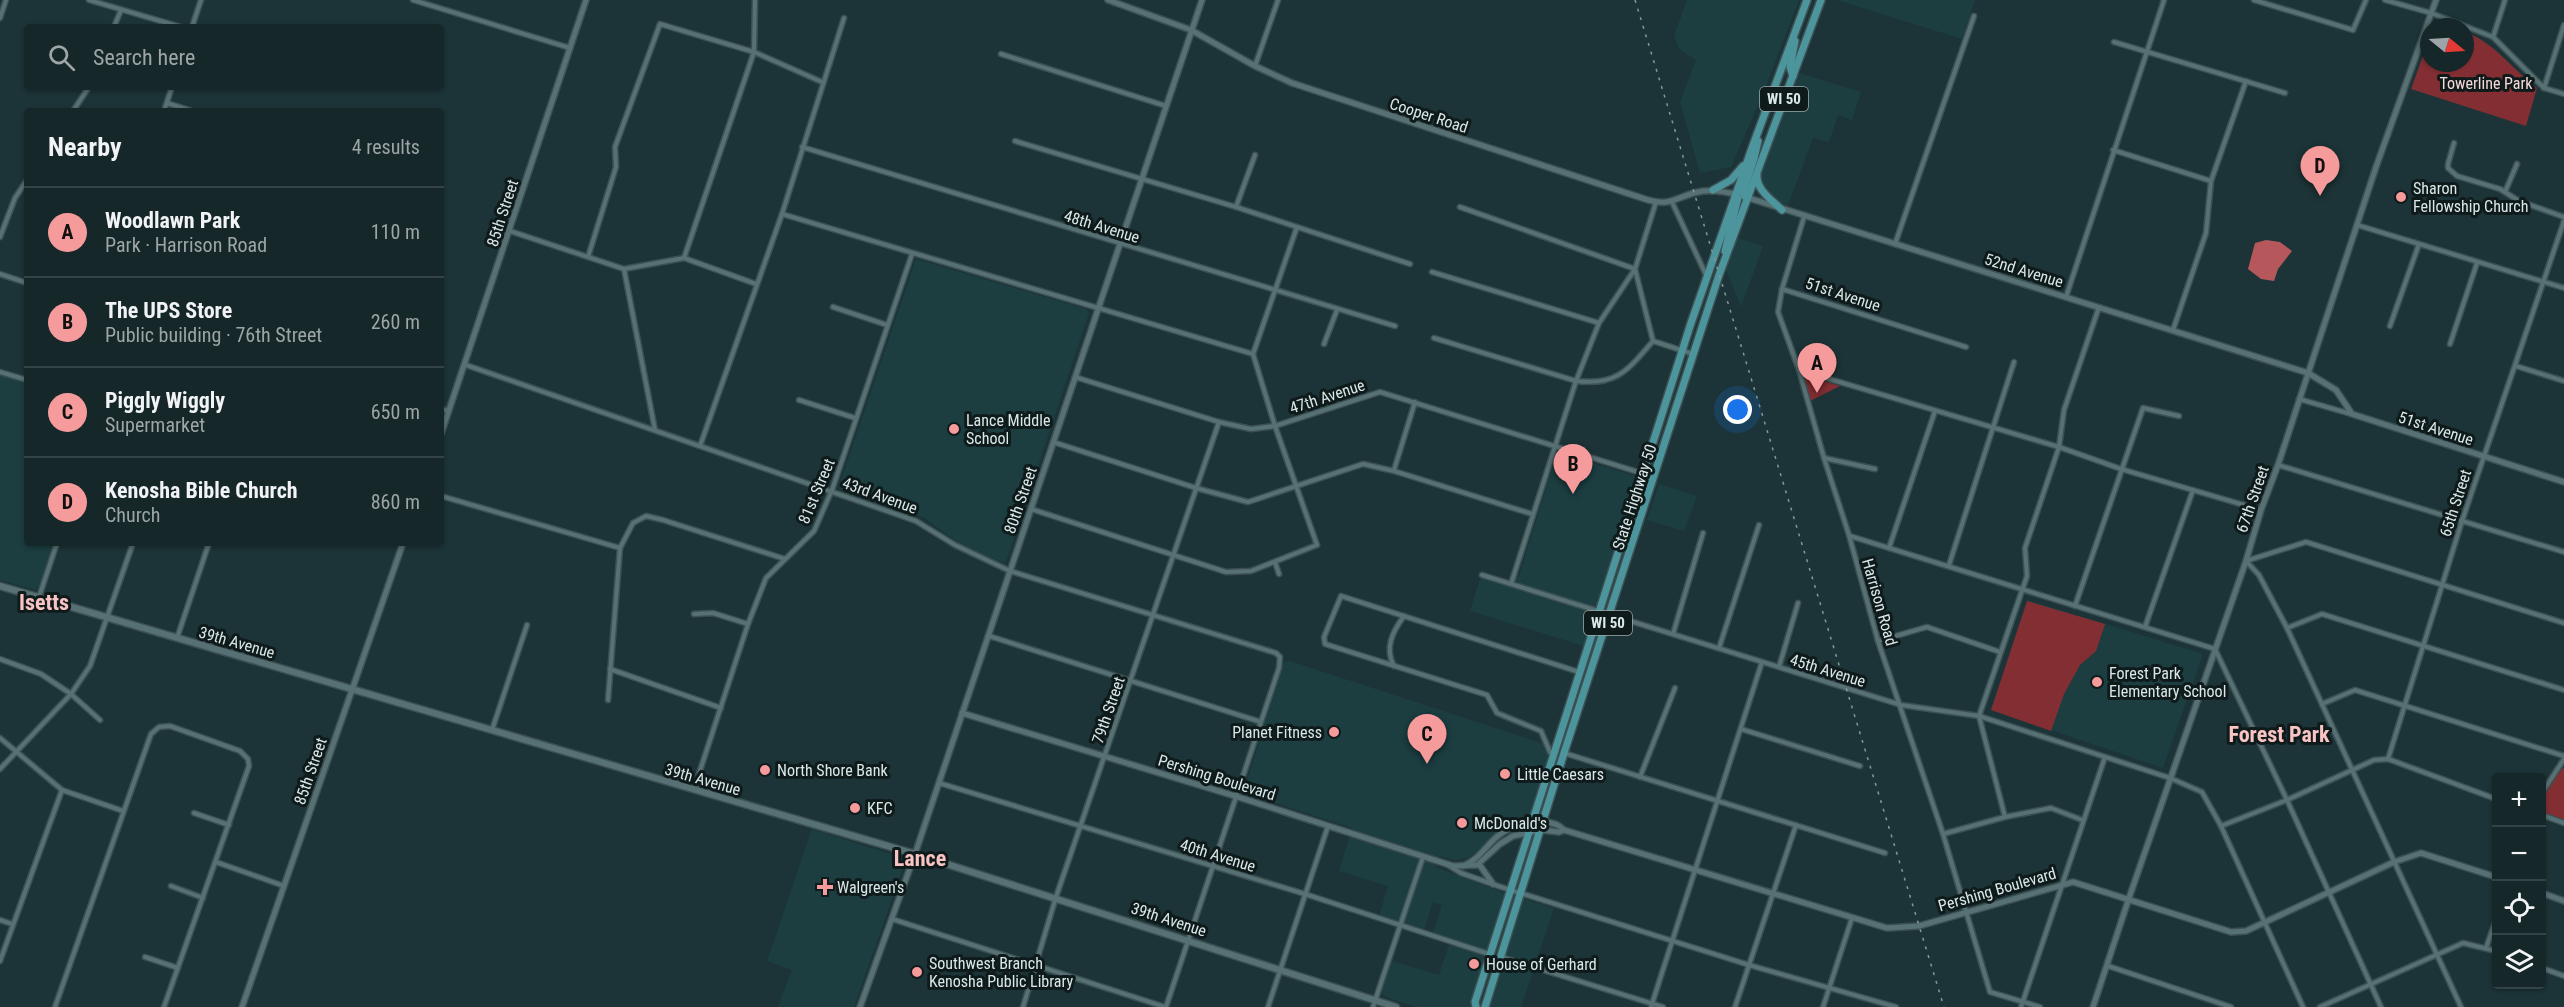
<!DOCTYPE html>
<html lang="en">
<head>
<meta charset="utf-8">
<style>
	body { margin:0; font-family:"Roboto Condensed",sans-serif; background:#1e2f31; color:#f1f3f6 }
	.controls { position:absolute; right:18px; bottom:18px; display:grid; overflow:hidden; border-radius:6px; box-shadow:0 2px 4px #0004 }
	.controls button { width:54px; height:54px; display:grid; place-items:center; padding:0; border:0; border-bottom:2px solid #344446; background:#152729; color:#f1f3f6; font:30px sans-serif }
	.compass { position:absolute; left:2420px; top:18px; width:54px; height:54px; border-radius:50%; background:#152729; box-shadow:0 2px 4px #0004; rotate:108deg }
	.you { position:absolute; left:1738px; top:410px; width:21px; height:21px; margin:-15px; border:4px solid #fff; border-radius:50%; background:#1a73e8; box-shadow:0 0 0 9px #1a73e833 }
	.badge { display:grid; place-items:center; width:39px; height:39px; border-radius:50%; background:#f59b9b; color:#111; font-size:20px; font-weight:700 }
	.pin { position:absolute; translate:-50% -50px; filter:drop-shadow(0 2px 3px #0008) }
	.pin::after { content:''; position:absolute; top:32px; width:21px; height:18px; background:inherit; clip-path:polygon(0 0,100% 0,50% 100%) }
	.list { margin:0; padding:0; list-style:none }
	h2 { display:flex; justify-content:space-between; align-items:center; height:78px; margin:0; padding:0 24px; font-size:26px }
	h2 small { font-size:20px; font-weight:400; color:#9da5a8 }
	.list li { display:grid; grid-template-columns:39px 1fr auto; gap:18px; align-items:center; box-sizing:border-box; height:90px; padding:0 24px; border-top:2px solid #344446 }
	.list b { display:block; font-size:22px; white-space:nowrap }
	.list p { margin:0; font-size:20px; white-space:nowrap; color:#9da5a8 }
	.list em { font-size:20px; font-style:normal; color:#9da5a8 }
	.icon { flex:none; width:33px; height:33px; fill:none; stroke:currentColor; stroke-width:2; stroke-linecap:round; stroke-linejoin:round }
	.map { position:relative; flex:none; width:2564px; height:1007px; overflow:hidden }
	.search { position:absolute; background:#152729; box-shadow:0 2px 4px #0004; left:24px; top:24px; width:420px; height:66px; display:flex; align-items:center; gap:15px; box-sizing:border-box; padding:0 21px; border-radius:6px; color:#9da5a8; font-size:22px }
	.panel { position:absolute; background:#152729; box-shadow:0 2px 4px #0004; left:24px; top:108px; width:420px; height:438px; border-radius:6px }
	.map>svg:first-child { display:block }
</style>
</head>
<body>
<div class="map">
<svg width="2564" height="1007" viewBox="0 0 2564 1007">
	<rect width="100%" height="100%" fill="#1c3437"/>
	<g fill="#1c3e41">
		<polygon points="1687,0 1799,0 1766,87 1731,167 1700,173 1680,102 1696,60 1679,49 1674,36"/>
		<polygon points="1837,0 1975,0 1962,39"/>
		<polygon points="1799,73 1861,92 1852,120 1838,115 1829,142 1813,138 1787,208 1764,199 1755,189"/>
		<polygon points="1737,238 1763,246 1741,307 1726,270"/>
		<polygon points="916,259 1086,309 1089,313 1007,559 1004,563 967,549 923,517 841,489 839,486"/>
		<polygon points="0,375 27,384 27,543 55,543 40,585 36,590 0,580"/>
		<polygon points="1557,453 1636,476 1584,646 1470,611 1482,572 1507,580 1519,576"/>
		<polygon points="1659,484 1697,496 1684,531 1647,520"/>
		<polygon points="2028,600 2203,654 2163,768 1991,710"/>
		<polygon points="1290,661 1554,747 1527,823 1518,825 1468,858 1455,860 1439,856 1435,867 1507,894 1471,1007 1416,1007 1388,998 1381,993 1392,961 1439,975 1451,939 1433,933 1442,905 1433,902 1424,930 1379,916 1388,886 1339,871 1352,828 1254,796 1244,790 1284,662"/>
		<polygon points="812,829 906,859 854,1007 778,1007 792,970 767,961"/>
		<polygon points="1524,899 1554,908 1521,1007 1488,1007 1521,900"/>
	</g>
	<g fill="#832e33">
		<path d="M 2465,32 C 2494,42 2513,70 2537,88 L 2526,126 L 2411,89 L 2429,39 L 2429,63 L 2465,63 Z"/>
		<polygon points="1804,375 1840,386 1810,401"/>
		<polygon points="2027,601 2105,624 2096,651 2080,665 2064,694 2051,731 1991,710"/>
		<path d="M 2564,767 L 2564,820 L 2542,812 C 2541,794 2553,779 2564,767 Z"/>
	</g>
	<polygon fill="#b6585b" points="2266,240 2280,242 2292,251 2278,269 2274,281 2261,279 2248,269 2255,243"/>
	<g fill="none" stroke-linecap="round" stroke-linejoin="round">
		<defs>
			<g id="minor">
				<polyline points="89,0 181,27"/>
				<polyline points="413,0 570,48"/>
				<polyline points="2254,0 2353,30 2366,0"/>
				<polyline points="2385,0 2431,13 2493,37 2544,88 2564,94"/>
				<polyline points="0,18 6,0"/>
				<polyline points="114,27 121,10"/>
				<polyline points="192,27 201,0"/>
				<polyline points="2493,37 2505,0"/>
				<polyline points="2114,42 2285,93"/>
				<polyline points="1001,54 1166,106"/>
				<polyline points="1255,66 1278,0"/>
				<polyline points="2544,88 2564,25"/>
				<polyline points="167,103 192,111"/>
				<polyline points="73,111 89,87"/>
				<polyline points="164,111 172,87"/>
				<polyline points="1015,141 1236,207 1410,264"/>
				<polyline points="2454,143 2448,164 2448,168 2457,176 2500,189 2519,201 2564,217"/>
				<polyline points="802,147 1395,326"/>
				<polyline points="2113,150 2211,181"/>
				<polyline points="2505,192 2517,164"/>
				<polyline points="1672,202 1707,277"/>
				<polyline points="1236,207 1255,155"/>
				<polyline points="782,214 1253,354"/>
				<polyline points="1804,217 1782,289 1778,312 1799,370 1824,458 1849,535 1878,641 1943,834 1990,992 2040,1007"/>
				<polyline points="2357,225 2564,288"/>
				<polyline points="510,231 624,269 684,258 756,284"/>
				<polyline points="0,237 15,198 27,180"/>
				<polyline points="1895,244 1974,16"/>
				<polyline points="588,257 616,167 615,147 660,24 754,52 822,82"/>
				<polyline points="684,258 754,52 755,0"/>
				<polyline points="624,269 655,430"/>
				<polyline points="1432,272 1599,323"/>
				<polyline points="0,274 27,283"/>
				<polyline points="1782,289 1966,347"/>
				<polyline points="2066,297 2164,0"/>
				<polyline points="833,307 887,325"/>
				<polyline points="2390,326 2419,244"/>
				<polyline points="2173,330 2206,233 2211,181 2246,81"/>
				<path d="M 1434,338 L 1576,381 C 1617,386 1628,370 1653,341 L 1635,269 L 1460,207"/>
				<polyline points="1653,341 1693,354"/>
				<polyline points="1324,344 1337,310"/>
				<polyline points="2450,344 2477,263"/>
				<polyline points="1253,354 1297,227"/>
				<polyline points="466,365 916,521 955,545 1010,571 1276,653 1280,657 1279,668 1166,1007"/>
				<polyline points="2516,366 2564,381"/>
				<polyline points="1799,370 2059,447 2121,469 2261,510"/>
				<polyline points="0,372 27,380"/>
				<polyline points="1075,377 1219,422 1251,429 1275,426 1380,392 1654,477"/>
				<polyline points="2299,399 2351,414"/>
				<polyline points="799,400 855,418"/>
				<polyline points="441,409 449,411"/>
				<polyline points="1053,442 1196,488 1248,502 1363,464 1394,471 1532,514"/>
				<polyline points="700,446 782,214 844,18"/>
				<polyline points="1824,458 1875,469"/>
				<polyline points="2278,465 2564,552"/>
				<polyline points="1394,470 1415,402"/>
				<polyline points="441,496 620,548"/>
				<polyline points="1031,509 1226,572 1251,571 1317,545 1275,426 1253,354"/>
				<polyline points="1850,536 2215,649 2287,800 2381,1007"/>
				<polyline points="1889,548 1935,411"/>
				<polyline points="1275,562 1279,574"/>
				<polyline points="1949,565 2014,362"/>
				<polyline points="1482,575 1901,705 1979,716 2170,778 2202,792 2221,826 2303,1007"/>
				<polyline points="1511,584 1576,381 1599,323 1635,269 1656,202"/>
				<polyline points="39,597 57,543"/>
				<polyline points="2075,606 2143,408 2179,416"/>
				<polyline points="694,614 713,613 748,624"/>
				<polyline points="2145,627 2193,490"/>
				<polyline points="2287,628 2322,614 2564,690"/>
				<polyline points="1673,634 1703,533"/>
				<polyline points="989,636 1261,722"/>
				<polyline points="177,638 209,543"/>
				<polyline points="1878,641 1927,627 2000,652"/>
				<polyline points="1719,648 1759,525"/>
				<polyline points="0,659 41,674 71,694 100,720"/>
				<path d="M 1394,666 C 1384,648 1393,631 1404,616"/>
				<polyline points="1779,667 1798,603"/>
				<polyline points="610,669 721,708"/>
				<polyline points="608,700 620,548 633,523 646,516 663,520 785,559"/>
				<polyline points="2322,704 2355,690 2564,756"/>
				<polyline points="1741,729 1860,766"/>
				<polyline points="492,730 527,625"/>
				<polyline points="0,738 62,790 123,811"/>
				<polyline points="1550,752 1541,731 1497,713 1487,695 1325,644 1324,637 1341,596 1579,672"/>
				<polyline points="1564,753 1885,853"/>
				<polyline points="2388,759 2462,521 2564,221"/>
				<polyline points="0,769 71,694 90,666 133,543"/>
				<polyline points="1640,777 1675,688"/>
				<polyline points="939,783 1305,894 1489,954"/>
				<polyline points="694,789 748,624 766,578 814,531 832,490 912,254"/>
				<polyline points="2542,793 2564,759"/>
				<polyline points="194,813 229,825"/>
				<polyline points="2542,815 2564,823"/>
				<polyline points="2005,817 1979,716 2027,576 2025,548 2059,447 2064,410 2099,307"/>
				<polyline points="2221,826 2287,800 2374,760 2388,759 2496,799"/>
				<polyline points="1943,834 2005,817 2051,808 2082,820"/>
				<polyline points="216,862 284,886"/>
				<polyline points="1448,865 1461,873 1498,886 1749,965 1896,1007"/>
				<polyline points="171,886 203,898"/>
				<polyline points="892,919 1165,1007"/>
				<polyline points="0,920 12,924"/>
				<polyline points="2486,948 2496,920"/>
				<polyline points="145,957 178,968"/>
				<polyline points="1501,957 1663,1007"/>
				<polyline points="0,961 62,790"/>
				<polyline points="2108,966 2231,1007"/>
				<polyline points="2542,968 2564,976"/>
				<polyline points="55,1007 151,734 159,727 170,726 240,751 248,759 249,766 164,1007"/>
				<polyline points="1023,1007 1056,897 1219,422"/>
				<polyline points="1268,1007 1328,826"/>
				<polyline points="1373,1007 1423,857"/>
				<polyline points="1651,1007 1762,662"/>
				<polyline points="1735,1007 1796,825"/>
				<polyline points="1823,1007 1852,918"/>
				<polyline points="2021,1007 2105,757"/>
				<polyline points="2320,1007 2463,943 2496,951"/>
				<polyline points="2461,1007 2287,628 2259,575 2246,561 2306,542 2564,623"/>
			</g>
			<g id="tertiary">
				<path d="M 1108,0 L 1191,30 L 1255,66 L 1292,83 L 1648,200 C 1671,207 1678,196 1698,192 C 1711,189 1723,192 1736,194 L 2308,373 L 2336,390 L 2352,414 L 2564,482"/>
				<polyline points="441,434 586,0"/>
				<polyline points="962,713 1235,796 1453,866 1477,865 1500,844 1513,836 1542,830 1559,832 1564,830"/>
				<polyline points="1479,864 1493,884"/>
				<path d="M 1463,866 C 1479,860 1486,845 1499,835 C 1513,824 1551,815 1564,830 L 1887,928 L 1919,926 L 2073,882 L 2231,932 L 2246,931 L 2394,862 L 2421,853 L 2496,877"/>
				<polyline points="2542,893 2564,901"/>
				<polyline points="242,1007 403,543"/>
				<polyline points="860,1007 915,854 1202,0"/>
				<polyline points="2093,1007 2129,898 2246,561 2261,510 2278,465 2376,167 2436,0"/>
			</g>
			<polyline id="secondary" points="0,586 915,854 1396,1007"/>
			<g id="primary">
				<polyline points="1793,76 1790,67 1795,41"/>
				<path d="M 1757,175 C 1756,190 1772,200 1782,210"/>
				<polyline points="1713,190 1731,180 1743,166"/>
				<polyline points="1746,198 1743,192 1754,159 1758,141"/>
				<polyline points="1725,251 1738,198"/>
				<polyline points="1476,1007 1475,1002 1691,323 1752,148 1807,0"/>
				<polyline points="1485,1007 1564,753 1719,275 1821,0"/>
			</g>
		</defs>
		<use href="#minor" stroke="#3c5053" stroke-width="7"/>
		<use href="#tertiary" stroke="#3c5053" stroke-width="8"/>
		<use href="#secondary" stroke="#3c5053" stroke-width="9"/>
		<use href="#primary" stroke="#3c5053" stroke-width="10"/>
		<use href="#minor" stroke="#577073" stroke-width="4"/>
		<use href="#tertiary" stroke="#577073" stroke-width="5"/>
		<use href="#secondary" stroke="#577073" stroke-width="6"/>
		<use href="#primary" stroke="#4d959c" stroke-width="7"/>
		<polyline stroke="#849799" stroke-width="1.5" stroke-dasharray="3 6" stroke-linecap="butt" points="1635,0 1944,1007"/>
	</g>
	<g fill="#f59b9b" stroke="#0f1a1b" stroke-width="2">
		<circle cx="2401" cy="197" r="6"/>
		<circle cx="954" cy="429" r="6"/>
		<circle cx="2097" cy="682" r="6"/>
		<circle cx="1334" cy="732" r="6"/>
		<circle cx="765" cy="770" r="6"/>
		<circle cx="1505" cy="774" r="6"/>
		<circle cx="855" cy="808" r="6"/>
		<circle cx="1462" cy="823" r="6"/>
		<path d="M822 878h6v6h6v6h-6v6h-6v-6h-6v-6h6z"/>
		<circle cx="1474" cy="964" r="6"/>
		<circle cx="917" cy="972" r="6"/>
	</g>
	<g text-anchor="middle" stroke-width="6" stroke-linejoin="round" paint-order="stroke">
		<g fill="#0f1a1b" stroke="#9daaab" stroke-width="1.5">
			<rect x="1760" y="87" width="48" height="24" rx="4.5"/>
			<rect x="1584" y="611" width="48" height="24" rx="4.5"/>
		</g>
		<g font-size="15" font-weight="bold" fill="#dae8e9">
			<text x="1784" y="104">WI 50</text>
			<text x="1608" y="628">WI 50</text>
		</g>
		<g font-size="16" fill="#f5dad9" stroke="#0f1a1b">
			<text x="2486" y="89">Towerline Park</text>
		</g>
		<g font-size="16" fill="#dae8e9" stroke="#0f1a1b">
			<text transform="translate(1429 115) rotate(18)" y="6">Cooper Road</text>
			<text transform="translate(502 213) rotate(-72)" y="6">85th Street</text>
			<text transform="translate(1102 226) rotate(17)" y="6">48th Avenue</text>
			<text transform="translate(2024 270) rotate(17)" y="6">52nd Avenue</text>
			<text transform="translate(1843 294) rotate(18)" y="6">51st Avenue</text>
			<text transform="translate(1327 396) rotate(-18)" y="6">47th Avenue</text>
			<text transform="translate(2436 428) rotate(18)" y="6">51st Avenue</text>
			<text transform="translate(816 491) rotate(-67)" y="6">81st Street</text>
			<text transform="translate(880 495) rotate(20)" y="6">43rd Avenue</text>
			<text transform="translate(1634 497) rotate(-72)" y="6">State Highway 50</text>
			<text transform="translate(2252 499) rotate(-71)" y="6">67th Street</text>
			<text transform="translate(1020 500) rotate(-71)" y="6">80th Street</text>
			<text transform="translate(2455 503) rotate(-72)" y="6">65th Street</text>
			<text transform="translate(1880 602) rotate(74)" y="6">Harrison Road</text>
			<text transform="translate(237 642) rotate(16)" y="6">39th Avenue</text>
			<text transform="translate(1828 670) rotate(17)" y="6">45th Avenue</text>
			<text transform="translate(1108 710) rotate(-71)" y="6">79th Street</text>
			<text transform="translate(310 771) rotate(-71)" y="6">85th Street</text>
			<text transform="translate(1217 777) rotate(17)" y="6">Pershing Boulevard</text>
			<text transform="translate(703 779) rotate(16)" y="6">39th Avenue</text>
			<text transform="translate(1218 855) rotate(17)" y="6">40th Avenue</text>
			<text transform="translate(1997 889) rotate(-16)" y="6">Pershing Boulevard</text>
			<text transform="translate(1169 919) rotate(18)" y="6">39th Avenue</text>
		</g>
		<g font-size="16" fill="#dae8e9" stroke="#0f1a1b" text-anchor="start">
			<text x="2413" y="194">Sharon<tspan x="2413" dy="18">Fellowship Church</tspan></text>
			<text x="966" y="426">Lance Middle<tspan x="966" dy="18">School</tspan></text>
			<text x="2109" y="679">Forest Park<tspan x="2109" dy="18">Elementary School</tspan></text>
			<text x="1322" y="738" text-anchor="end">Planet Fitness</text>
			<text x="777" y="776">North Shore Bank</text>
			<text x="1517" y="780">Little Caesars</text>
			<text x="867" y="814">KFC</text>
			<text x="1474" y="829">McDonald's</text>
			<text x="837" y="893">Walgreen's</text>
			<text x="929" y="969">Southwest Branch<tspan x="929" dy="18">Kenosha Public Library</tspan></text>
			<text x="1486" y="970">House of Gerhard</text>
		</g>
		<g font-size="22" font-weight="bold" fill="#f9c4c3" stroke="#0f1a1b">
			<text x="44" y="610">Isetts</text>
			<text x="2279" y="742">Forest Park</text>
			<text x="920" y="866">Lance</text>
		</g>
	</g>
</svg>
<div class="controls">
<button>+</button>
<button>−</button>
<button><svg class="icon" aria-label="locate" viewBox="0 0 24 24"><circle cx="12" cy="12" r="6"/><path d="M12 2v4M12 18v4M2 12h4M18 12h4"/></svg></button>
<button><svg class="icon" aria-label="layers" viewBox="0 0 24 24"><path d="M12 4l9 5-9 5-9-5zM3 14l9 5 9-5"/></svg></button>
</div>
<svg class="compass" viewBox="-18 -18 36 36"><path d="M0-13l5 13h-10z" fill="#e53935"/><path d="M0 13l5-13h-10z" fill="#9da5a8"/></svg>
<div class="you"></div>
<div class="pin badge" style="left:1817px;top:393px">A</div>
<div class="pin badge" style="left:1573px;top:494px">B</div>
<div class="pin badge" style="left:1427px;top:764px">C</div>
<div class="pin badge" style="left:2320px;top:196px">D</div>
<div class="search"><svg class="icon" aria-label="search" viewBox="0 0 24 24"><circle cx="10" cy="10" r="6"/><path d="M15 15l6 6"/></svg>Search here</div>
<section class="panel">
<h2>Nearby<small>4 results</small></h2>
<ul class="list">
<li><span class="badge">A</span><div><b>Woodlawn Park</b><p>Park · Harrison Road</p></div><em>110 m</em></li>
<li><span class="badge">B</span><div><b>The UPS Store</b><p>Public building · 76th Street</p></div><em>260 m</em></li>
<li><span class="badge">C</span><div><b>Piggly Wiggly</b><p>Supermarket</p></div><em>650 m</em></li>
<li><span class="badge">D</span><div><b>Kenosha Bible Church</b><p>Church</p></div><em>860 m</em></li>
</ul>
</section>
</div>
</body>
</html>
